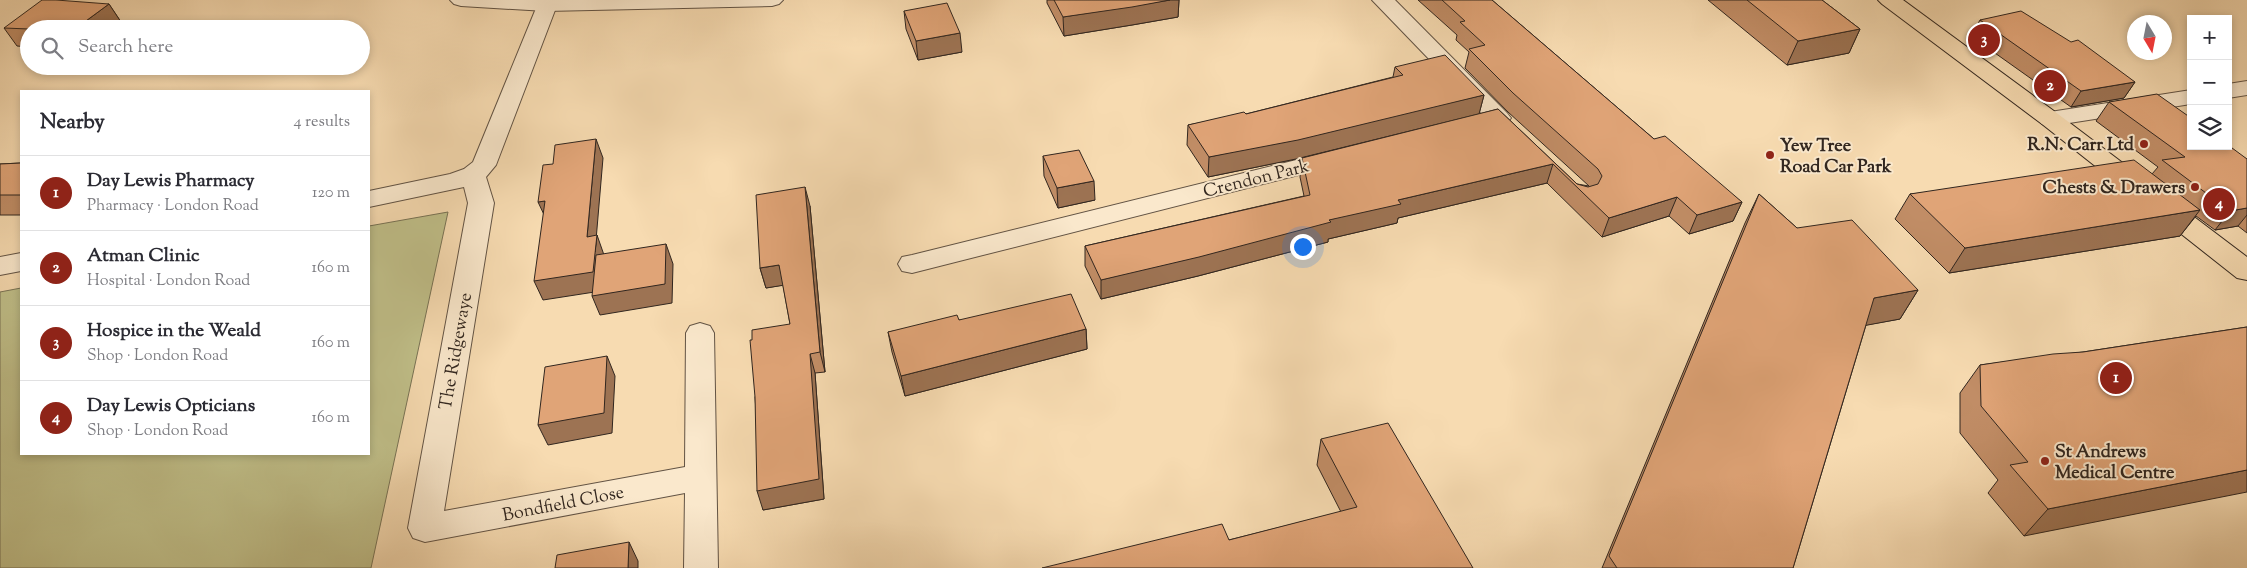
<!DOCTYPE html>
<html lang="en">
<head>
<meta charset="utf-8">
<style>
	body { margin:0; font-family:"Sorts Mill Goudy",serif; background:#f2f2f3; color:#2b2b33 }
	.controls { position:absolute; right:15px; top:15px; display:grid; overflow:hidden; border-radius:0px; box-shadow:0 2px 8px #0003 }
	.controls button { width:45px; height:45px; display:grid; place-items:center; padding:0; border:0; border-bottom:1px solid #e1e1e2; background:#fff; color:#2b2b33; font:25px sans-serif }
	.compass { position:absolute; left:2127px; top:15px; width:45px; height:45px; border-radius:50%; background:#fff; box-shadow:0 2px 8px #0003; rotate:170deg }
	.you { position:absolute; left:1302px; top:246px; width:18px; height:18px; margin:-12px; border:4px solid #fff; border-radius:50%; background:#1a73e8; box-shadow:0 0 0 8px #1a73e833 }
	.badge { display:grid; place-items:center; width:32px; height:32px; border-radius:50%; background:#8f2418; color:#fff; font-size:16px; font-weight:700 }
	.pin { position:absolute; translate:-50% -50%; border:2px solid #fff; box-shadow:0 1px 5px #0006 }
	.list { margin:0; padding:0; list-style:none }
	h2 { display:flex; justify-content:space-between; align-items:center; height:65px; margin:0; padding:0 20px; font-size:21px }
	h2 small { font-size:16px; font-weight:400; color:#7c7c81 }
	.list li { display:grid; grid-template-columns:32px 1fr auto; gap:15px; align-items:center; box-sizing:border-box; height:75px; padding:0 20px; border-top:1px solid #e1e1e2 }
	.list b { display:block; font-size:19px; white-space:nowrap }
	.list p { margin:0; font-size:16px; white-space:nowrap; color:#7c7c81 }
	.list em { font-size:16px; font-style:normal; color:#7c7c81 }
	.icon { flex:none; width:28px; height:28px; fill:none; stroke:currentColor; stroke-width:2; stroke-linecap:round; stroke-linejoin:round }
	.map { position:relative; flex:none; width:2247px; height:568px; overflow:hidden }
	.search { position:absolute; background:#fff; box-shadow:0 2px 8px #0003; left:20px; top:20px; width:350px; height:55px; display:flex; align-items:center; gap:12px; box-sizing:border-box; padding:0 18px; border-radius:28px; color:#7c7c81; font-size:19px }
	.panel { position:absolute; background:#fff; box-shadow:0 2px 8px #0003; left:20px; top:90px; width:350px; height:365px; border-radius:0px }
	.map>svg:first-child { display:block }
</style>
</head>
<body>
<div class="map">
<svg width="2247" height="568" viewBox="0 0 2247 568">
	<rect width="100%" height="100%" fill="#f7dbb1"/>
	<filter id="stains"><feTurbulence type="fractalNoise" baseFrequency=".004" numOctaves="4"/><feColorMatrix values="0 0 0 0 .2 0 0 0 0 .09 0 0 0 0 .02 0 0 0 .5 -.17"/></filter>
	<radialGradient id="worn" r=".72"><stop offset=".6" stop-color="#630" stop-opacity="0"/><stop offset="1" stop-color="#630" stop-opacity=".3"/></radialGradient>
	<polygon fill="#c0bf89" stroke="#787254" points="448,212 371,568 0,568 0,292 21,288 21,454 369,454 369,226"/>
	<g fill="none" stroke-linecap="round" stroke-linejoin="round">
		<defs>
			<g id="minor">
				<polygon points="1372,0 1395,0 1507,113 1511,118 1507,123 1471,132 1463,130 1459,125 1463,120 1483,115"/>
				<polygon points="539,1 553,1 557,5 496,165 486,177 494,203 444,511 685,467 686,333 690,326 700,323 710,326 714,333 718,568 684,568 685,493 425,542 413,538 408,528 468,203 464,187 369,207 369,191 450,174 464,169 473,162"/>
				<polygon points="2247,81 2247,95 2228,98 2228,84"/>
				<polygon points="2191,90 2191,104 2050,126 2042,124 2038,119 2042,114 2050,112"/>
				<polygon points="1337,150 1346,153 1349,158 1346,163 912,273 902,271 898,264 902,257 912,255"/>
				<polygon points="21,253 21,271 0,275 0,257"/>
			</g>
			<polygon id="tertiary" points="450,0 783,0 779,4 772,6 546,11 461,6 454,4"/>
			<polygon id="trunk" points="1878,0 1903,0 2058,114 2247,257 2247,280 2237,278 2042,124 1882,4"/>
		</defs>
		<use href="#minor" stroke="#625344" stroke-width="2"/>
		<use href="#tertiary" stroke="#625344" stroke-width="2"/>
		<use href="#trunk" stroke="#31261f" stroke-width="2"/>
		<use href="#minor" fill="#fae8cc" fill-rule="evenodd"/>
		<use href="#tertiary" fill="#fae8cc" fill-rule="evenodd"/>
		<use href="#trunk" fill="#f7dbb1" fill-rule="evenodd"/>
	</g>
	<g fill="#c18d66" stroke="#31261f">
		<polygon points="1047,0 1179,0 1178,17 1132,25 1064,36 1047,3"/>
		<polygon points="1418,0 1492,0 1654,139 1742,202 1733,221 1689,234 1669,216 1602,237 1547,183 1398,218 1397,223 1328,239 1328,242 1198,276 1101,299 1085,266 1085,246 1304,196 1300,177 1302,158 1434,125 1296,159 1208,177 1187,145 1188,125 1246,114 1393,77 1395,67 1484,95 1479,114 1498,109 1577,184 1589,186 1508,112 1465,68 1469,52 1456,40 1457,35"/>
		<polygon points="1708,0 1822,0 1860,29 1849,53 1787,65"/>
		<polygon points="109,4 121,22 112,29 29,29 29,47 17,46 4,28"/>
		<polygon points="904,11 962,52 918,60 906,29"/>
		<polygon points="1980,20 2135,82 2124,98 2071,107 1971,36"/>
		<polygon points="2109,102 2247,159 2247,233 2238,226 2215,230 2196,216 2180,236 1949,273 1895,219 1910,194 2152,174 2158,167 2096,121"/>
		<polygon points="1043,156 1095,200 1058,208 1044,176"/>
		<polygon points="21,163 21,215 0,215 0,164"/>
		<polygon points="1759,194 1797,228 1918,290 1900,319 1866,325 1793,568 1602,568 1745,223"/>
		<polygon points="810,206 825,372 815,373 824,499 763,510 755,397 790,324 783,285 766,288 760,268"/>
		<polygon points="959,320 1086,329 1087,349 905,396 892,352 888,332"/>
		<polygon points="2247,327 2024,536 1988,493 1998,480 1960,433 1960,393 1980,365 2083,352"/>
		<polygon points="1321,439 1473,568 1229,540 1341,512 1317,465"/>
	</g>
	<g fill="#9d7353" stroke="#31261f">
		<polygon points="1170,0 1179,0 1178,17 1132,25 1064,36 1063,17"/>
		<polygon points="109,4 121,22 112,29 75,29"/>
		<polygon points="1860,29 1849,53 1787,65 1798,41"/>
		<polygon points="960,33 962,52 918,60 916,41"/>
		<polygon points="2135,82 2124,98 2071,107 2081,91"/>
		<polygon points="1484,95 1479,114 1296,159 1208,177 1209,157"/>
		<polygon points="596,139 603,158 595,252 597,235 604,255 601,291 543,300 534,281 587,237"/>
		<polygon points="1553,164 1547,183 1398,218 1397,223 1328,239 1328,242 1198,276 1101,299 1101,280 1329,220 1398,200"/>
		<polygon points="1094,181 1095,200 1058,208 1057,188"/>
		<polygon points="805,187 810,206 825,372 820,352"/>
		<polygon points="1677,197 1669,216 1602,237 1609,218"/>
		<polygon points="545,201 547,221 538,202"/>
		<polygon points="1742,202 1733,221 1689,234 1697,215"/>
		<polygon points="2247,208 2247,215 2238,226 2215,230 2230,211"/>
		<polygon points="2200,210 2180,236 1949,273 1965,248"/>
		<polygon points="666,244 673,264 672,303 600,315 592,296"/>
		<polygon points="779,265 785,285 766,288 760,268"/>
		<polygon points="1918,290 1900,319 1857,327 1874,298"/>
		<polygon points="1086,329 1087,349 905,396 901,376"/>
		<polygon points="810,354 815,373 824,499 763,510 757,491"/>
		<polygon points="607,356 615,376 612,433 548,445 538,425"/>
		<polygon points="2247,470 2247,492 2024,536 2048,509"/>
		<polygon points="629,542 638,561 638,568 628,568"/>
	</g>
	<g fill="#e0a477" stroke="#31261f">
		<polygon points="42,0 56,0 109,4 75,29 29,29 4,28"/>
		<polygon points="1054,0 1170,0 1132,7 1063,17"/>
		<polygon points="1442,0 1492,0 1654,139 1665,136 1742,202 1697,215 1677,197 1609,218 1553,164 1398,200 1401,204 1329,220 1331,222 1199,257 1101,280 1085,246 1310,195 1302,158 1498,109 1577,184 1588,187 1598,184 1602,176 1598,169 1513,93 1469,49 1485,45 1460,22 1465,21"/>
		<polygon points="1747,0 1822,0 1860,29 1798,41"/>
		<polygon points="947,3 960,33 916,41 904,11"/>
		<polygon points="2021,11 2071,42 2078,40 2135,82 2081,91 1980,20"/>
		<polygon points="1445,55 1484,95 1298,140 1209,157 1188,125 1244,112 1246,114 1403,75 1395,67"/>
		<polygon points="2157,94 2191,118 2191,146 2228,146 2228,145 2247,159 2247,208 2230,211 2162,160 2185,157 2109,102"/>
		<polygon points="596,139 587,237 597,235 593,272 534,281 545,201 538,202 543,165 553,164 555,145"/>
		<polygon points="1079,150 1094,181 1057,188 1043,156"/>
		<polygon points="2134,160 2200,210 1965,248 1910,194"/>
		<polygon points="21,163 21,195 0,195 0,164"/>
		<polygon points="805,187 820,352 810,354 819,479 757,491 755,397 750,340 752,340 752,330 790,324 779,265 760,268 756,195"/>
		<polygon points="1759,194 1797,228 1852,220 1918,290 1874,298 1793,568 1617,568 1609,556"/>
		<polygon points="666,244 665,284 592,296 596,255"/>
		<polygon points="1071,294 1086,329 901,376 888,332 957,315 959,320"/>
		<polygon points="2247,327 2247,470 2048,509 2010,465 2028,462 1981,406 1980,365 2053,354 2083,352"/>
		<polygon points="607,356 604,413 538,425 545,367"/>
		<polygon points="1388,423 1473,568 1042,568 1222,524 1229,540 1357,507 1321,439"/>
		<polygon points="629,542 628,568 555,568 557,555"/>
	</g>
	<g fill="#8f2418" stroke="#fae8cc" stroke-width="2">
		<circle cx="2144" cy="144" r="5"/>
		<circle cx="1770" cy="155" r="5"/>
		<circle cx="2195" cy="187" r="5"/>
		<circle cx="2045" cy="461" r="5"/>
	</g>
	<g text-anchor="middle" stroke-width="4" stroke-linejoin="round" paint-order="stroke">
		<g font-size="18" font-weight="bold" fill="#31261f" stroke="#fae8cc" text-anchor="end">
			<text x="2134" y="150">R.N. Carr Ltd</text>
			<text x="1780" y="151" text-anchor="start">Yew Tree<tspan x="1780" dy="21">Road Car Park</tspan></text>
			<text x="2185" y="193">Chests &amp; Drawers</text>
			<text x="2055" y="457" text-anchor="start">St Andrews<tspan x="2055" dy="21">Medical Centre</tspan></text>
		</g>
		<g font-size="18" fill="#31261f" stroke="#fae8cc">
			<text transform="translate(1256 178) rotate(-14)" y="6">Crendon Park</text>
			<text transform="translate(455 351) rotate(-80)" y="6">The Ridgewaye</text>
			<text transform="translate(563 503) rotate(-11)" y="6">Bondfield Close</text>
		</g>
	</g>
	<rect width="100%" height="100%" filter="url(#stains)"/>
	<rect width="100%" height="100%" fill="url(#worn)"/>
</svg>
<div class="controls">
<button>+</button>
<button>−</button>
<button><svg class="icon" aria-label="layers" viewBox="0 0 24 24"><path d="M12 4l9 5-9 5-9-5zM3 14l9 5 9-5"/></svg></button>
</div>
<svg class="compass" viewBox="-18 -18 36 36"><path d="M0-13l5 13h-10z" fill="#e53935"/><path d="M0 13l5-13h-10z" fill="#7c7c81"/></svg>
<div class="you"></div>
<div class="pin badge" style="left:2116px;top:378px">1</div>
<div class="pin badge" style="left:2050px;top:86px">2</div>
<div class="pin badge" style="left:1984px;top:40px">3</div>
<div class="pin badge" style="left:2219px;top:204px">4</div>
<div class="search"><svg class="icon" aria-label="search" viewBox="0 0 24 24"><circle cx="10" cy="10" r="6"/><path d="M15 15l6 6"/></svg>Search here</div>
<section class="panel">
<h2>Nearby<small>4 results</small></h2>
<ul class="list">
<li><span class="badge">1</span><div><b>Day Lewis Pharmacy</b><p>Pharmacy · London Road</p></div><em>120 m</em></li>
<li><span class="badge">2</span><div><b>Atman Clinic</b><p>Hospital · London Road</p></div><em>160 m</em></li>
<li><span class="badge">3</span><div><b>Hospice in the Weald</b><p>Shop · London Road</p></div><em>160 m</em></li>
<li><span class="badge">4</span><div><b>Day Lewis Opticians</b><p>Shop · London Road</p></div><em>160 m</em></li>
</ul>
</section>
</div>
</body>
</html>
